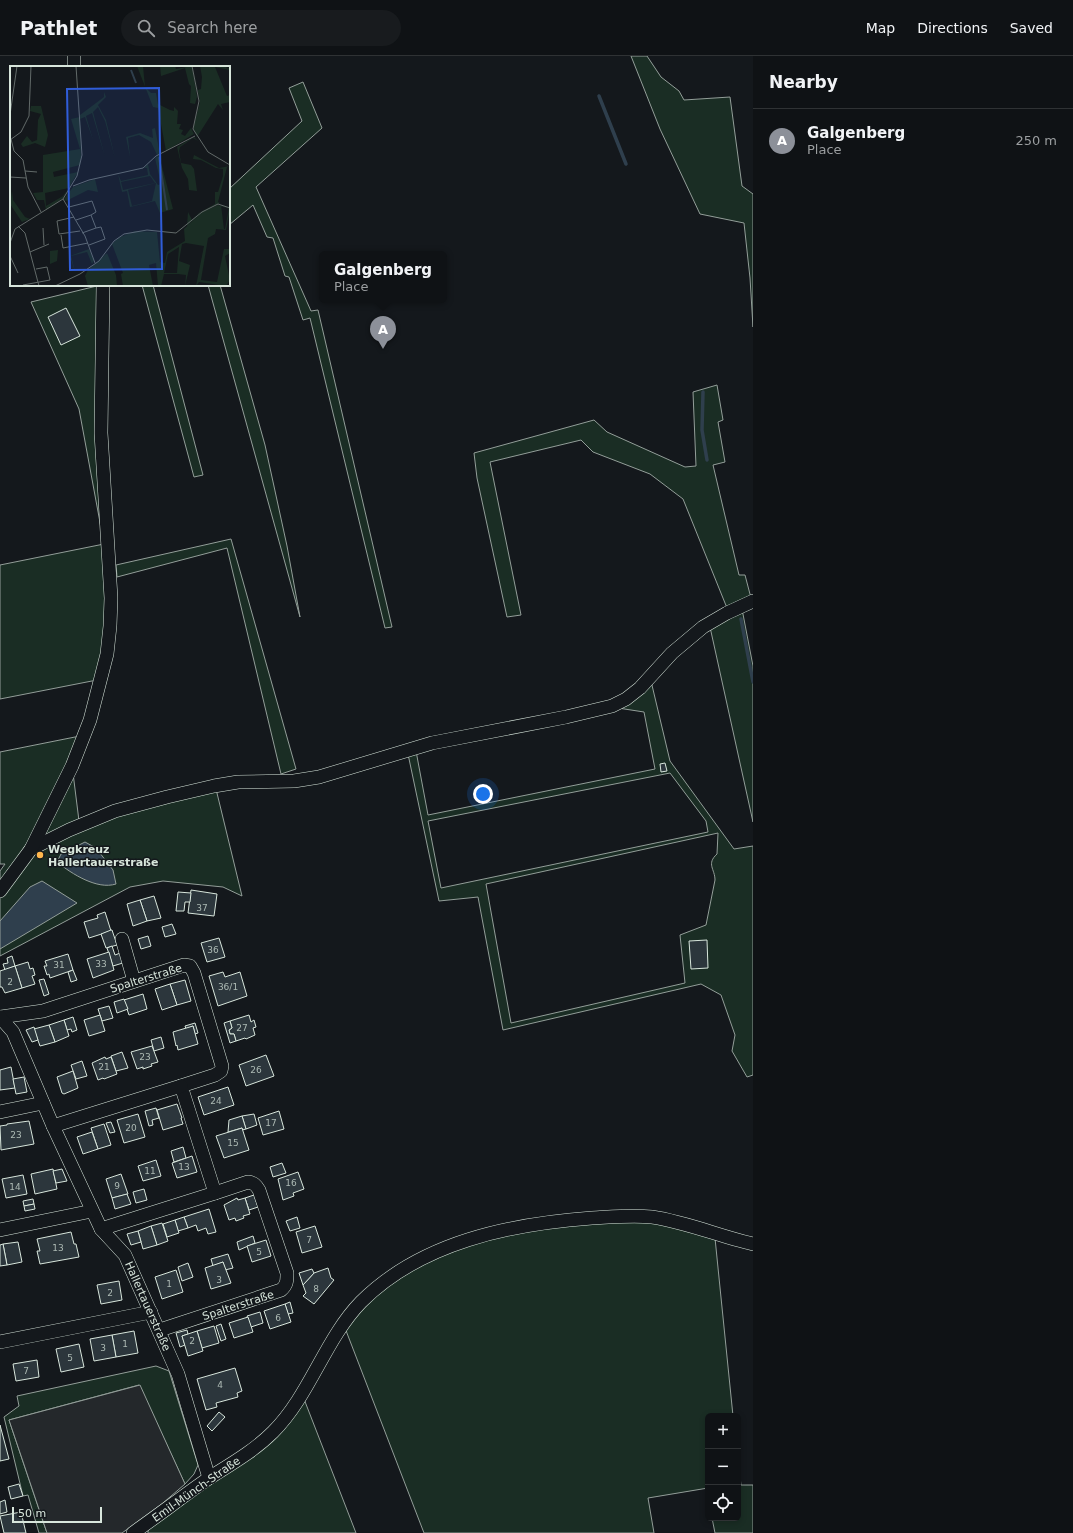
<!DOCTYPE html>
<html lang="en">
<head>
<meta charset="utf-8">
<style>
	body { margin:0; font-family:"DejaVu Sans",sans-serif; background:#181b1e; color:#f1f3f6 }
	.controls { position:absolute; right:12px; bottom:12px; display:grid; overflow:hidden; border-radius:6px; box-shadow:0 2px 6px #0003 }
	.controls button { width:36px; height:36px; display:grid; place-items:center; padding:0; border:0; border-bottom:1px solid #2f3234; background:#0f1215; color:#f1f3f6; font:20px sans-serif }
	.scale { position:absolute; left:12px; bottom:10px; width:90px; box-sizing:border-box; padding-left:4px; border:2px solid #d8e6dc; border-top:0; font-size:11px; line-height:14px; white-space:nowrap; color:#d8e6dc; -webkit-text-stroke:3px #14181c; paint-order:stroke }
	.you { position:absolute; left:483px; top:738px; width:14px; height:14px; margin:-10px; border:3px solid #fff; border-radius:50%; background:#1a73e8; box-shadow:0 0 0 6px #1a73e833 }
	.badge { display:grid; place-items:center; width:26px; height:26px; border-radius:50%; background:#8c9099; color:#fff; font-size:13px; font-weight:700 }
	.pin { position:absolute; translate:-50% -33px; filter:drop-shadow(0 1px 2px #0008) }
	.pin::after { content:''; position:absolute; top:21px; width:14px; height:12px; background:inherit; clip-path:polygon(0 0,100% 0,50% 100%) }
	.popup { position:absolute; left:319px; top:195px; width:128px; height:52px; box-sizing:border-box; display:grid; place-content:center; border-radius:6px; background:#0f1215; filter:drop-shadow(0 1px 3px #0005); font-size:13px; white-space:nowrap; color:#9b9ea0 }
	.popup b { font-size:15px; color:#f1f3f6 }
	.popup::after { content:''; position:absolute; left:50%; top:100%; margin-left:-8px; border:8px solid transparent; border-top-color:#0f1215 }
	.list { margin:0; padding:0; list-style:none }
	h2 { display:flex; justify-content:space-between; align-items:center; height:52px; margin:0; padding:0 16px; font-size:17px }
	h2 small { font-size:13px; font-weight:400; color:#9b9ea0 }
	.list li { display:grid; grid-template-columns:26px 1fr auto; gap:12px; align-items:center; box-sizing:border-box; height:64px; padding:0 16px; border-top:1px solid #2f3234 }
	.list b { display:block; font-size:15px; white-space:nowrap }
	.list p { margin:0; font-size:13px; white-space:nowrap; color:#9b9ea0 }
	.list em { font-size:13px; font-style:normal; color:#9b9ea0 }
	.icon { flex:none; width:22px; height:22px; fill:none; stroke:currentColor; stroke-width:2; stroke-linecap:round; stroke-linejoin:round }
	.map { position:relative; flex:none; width:753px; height:1477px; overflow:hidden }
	header { display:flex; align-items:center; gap:24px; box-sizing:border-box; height:56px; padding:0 20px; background:#0f1215; border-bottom:1px solid #2f3234 }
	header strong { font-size:19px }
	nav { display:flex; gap:22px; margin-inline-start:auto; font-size:14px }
	.search { width:280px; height:36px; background:#181b1e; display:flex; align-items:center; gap:10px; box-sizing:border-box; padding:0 14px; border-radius:22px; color:#9b9ea0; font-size:15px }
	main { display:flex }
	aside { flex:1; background:#0f1215 }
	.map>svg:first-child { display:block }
</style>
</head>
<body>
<header>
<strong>Pathlet</strong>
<div class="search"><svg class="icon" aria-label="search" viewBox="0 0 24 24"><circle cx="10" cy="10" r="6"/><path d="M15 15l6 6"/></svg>Search here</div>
<nav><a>Map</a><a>Directions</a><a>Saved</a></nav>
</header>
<main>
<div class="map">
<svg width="753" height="1477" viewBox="0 0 753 1477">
	<rect width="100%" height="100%" fill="#14181c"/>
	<g fill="#1a2d24" stroke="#939e99" fill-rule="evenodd">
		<polygon points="631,0 647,0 661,21 679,35 684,44 730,41 742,130 753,138 753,271 750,222 744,167 700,158 660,73"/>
		<polygon points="303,26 322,72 256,131 311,255 318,254 392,571 385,572 310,262 303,264 289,221 285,220 273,182 267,181 253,149 229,169 229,133 302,65 289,32"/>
		<polygon points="101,229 108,551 97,624 0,643 0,509 104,488 79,353 31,246"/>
		<polygon points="142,229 153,229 203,419 194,421"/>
		<polygon points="208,229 220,229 265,389 287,490 300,561"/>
		<polygon points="717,329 723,364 718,366 725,406 713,409 739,519 745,519 751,542 727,552 683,443 650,418 593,396 581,384 490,406 521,559 507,561 477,422 474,397 594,364 607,376 685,411 696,410 693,336"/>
		<polygon points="231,483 296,713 281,718 227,492 117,521 116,509"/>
		<polygon points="742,553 753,610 753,766 710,571"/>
		<path d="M 651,625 L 670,705 L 734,793 L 753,790 L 753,1019 L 747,1021 L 732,995 L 735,979 L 721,939 L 701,928 L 503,974 L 478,841 L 439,845 L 408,698 L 416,695 L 428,759 L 655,713 L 644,656 L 618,652 ZM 670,717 L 706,765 L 708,776 L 441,832 L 428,765 ZM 718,777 L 717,798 C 706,808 715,813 715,824 L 706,869 L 680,879 L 685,927 L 511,967 L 486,828 Z"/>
		<polygon points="80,680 31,781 0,828 0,815 5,808 0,808 0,696"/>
		<polygon points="73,717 79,765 47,780 41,776"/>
		<polygon points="216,733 242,840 223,831 163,825 130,831 0,900 0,841 37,795 102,764"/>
		<polygon points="641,1163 715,1182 733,1360 708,1360 708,1433 708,1432 648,1442 654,1477 424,1477 345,1272 375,1239 431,1202 506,1176"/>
		<polygon points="156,1310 169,1315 198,1409 194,1418 185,1428 139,1329 9,1364 47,1477 39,1477 28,1439 23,1440 4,1361 19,1350 17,1340"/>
		<polygon points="304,1343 356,1477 148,1477 148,1474 219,1422"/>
		<polygon points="738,1405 741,1429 753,1429 753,1477 715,1477 712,1462 738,1462"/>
	</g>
	<polygon fill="#24282b" stroke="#939e99" points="140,1329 185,1428 163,1447 122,1477 47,1477 9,1364"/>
	<g fill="#2f3f4d" stroke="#939e99">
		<path d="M 85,786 L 96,792 L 113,814 L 116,828 C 97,834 72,818 57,806 L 61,798 Z"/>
		<polygon points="42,825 77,847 0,893 0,865 30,831"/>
	</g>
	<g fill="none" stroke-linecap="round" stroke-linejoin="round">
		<g stroke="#2f3f4d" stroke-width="3.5">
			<polyline points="599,40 626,108"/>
			<polyline points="703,336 702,374 707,404"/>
			<polyline points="741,563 753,626"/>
		</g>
	</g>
	<g fill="#2c363c" stroke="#d8e6dc">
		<polygon points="66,252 80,280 61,289 48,261"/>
		<polygon points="665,707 667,715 661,716 660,708"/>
		<polygon points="191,834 217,838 214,860 188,857"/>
		<polygon points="178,836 191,837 190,846 185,846 184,855 176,855"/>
		<polygon points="154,840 161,862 147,865 140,844"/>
		<polygon points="140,844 147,865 133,870 127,848"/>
		<polygon points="105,856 111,875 89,882 84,866 98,862 97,859"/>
		<polygon points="172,868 176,878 165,881 162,871"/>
		<polygon points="111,874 112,874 117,889 106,892 101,878"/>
		<polygon points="148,880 151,890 141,893 138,883"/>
		<polygon points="219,882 225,901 207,906 201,887"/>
		<polygon points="707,884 708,912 691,913 689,885"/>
		<polygon points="112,890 115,899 123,896 126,906 113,910 107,892"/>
		<polygon points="109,896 114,914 93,922 87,903"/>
		<polygon points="68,898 73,914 50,922 49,918 47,919 44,910 47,910 45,905"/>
		<polygon points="12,900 15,910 5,914 3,908 8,907 7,902"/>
		<polygon points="28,906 30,913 33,912 35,919 32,920 35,928 22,932 15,910"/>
		<polygon points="15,910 22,932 5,937 2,931 0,931 0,915"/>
		<polygon points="73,914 77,924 71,926 68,916"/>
		<polygon points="223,916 225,921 240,916 247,940 218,950 209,920"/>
		<polygon points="44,923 49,938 44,940 39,924"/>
		<polygon points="185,924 191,945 177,949 170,928"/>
		<polygon points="170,928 177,949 162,954 155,933"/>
		<polygon points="143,938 147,953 129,959 124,944"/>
		<polygon points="124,943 128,953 117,957 114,946"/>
		<polygon points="109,950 113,962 102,965 98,953"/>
		<polygon points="100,959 105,975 89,980 84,964"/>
		<polygon points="249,959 251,966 254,964 256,971 253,972 255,979 246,983 245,982 236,985 234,978 230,978 229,974 232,972 230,965"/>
		<polygon points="73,961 77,974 72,976 71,973 67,974 64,964"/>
		<polygon points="64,964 69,980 55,986 49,969"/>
		<polygon points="230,965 232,972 229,974 230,978 234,978 236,985 230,987 224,967"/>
		<polygon points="195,967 198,977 195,978 193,970 186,973 185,970"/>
		<polygon points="49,969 55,986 40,990 34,973"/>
		<polygon points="193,970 198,988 178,994 177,989 176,990 173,976"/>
		<polygon points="34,971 38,984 32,986 26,974"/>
		<polygon points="161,981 164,992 154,995 151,984"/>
		<polygon points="152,990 158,1006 151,1008 152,1010 143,1013 143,1011 137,1013 131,996"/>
		<polygon points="122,996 128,1012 116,1015 111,1000"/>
		<polygon points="266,999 274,1020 246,1030 239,1009"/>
		<polygon points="105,1001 106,1003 111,1001 117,1018 104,1023 103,1022 98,1024 92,1007"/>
		<polygon points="82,1005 87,1020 76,1023 71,1009"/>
		<polygon points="11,1011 15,1032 0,1034 0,1014"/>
		<polygon points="73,1015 78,1032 64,1038 62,1037 57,1021"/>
		<polygon points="24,1021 27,1036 16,1038 13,1023"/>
		<polygon points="228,1031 234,1049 204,1059 198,1041"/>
		<polygon points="177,1048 182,1062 181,1062 183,1068 163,1074 157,1054"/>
		<polygon points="156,1052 159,1062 152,1064 153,1069 149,1070 145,1055"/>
		<polygon points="279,1055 284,1073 263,1079 258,1062"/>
		<polygon points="138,1058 145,1081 124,1087 117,1064"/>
		<polygon points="254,1058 257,1069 246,1073 242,1060"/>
		<polygon points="242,1060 246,1073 242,1074 242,1072 228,1076 229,1064"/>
		<polygon points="29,1065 34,1088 1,1094 0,1070 7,1069 7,1068"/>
		<polygon points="111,1066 115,1076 110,1077 106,1067"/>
		<polygon points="104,1068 111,1089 98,1093 91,1072"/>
		<polygon points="242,1072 249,1094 224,1102 216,1080"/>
		<polygon points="92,1076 98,1093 83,1098 77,1081"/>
		<polygon points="183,1091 186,1102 174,1106 171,1095"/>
		<polygon points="192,1100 197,1116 177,1122 172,1107"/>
		<polygon points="156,1104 161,1120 143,1125 138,1110"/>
		<polygon points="282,1107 286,1117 273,1121 270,1111"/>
		<polygon points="53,1113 57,1133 35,1138 31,1118"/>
		<polygon points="62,1113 67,1125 56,1127 53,1115"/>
		<polygon points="298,1116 304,1133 293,1137 294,1140 283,1144 278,1123"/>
		<polygon points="121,1118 128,1138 112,1142 106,1123"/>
		<polygon points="23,1119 27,1138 6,1142 2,1123"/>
		<polygon points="144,1133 147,1144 136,1147 133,1136"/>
		<polygon points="127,1138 131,1148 115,1153 112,1142"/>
		<polygon points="254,1139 258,1151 249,1154 245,1142"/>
		<polygon points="237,1142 238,1144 245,1142 250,1158 243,1160 244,1162 236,1165 235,1162 229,1164 224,1149"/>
		<polygon points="33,1143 34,1148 24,1150 23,1145"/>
		<polygon points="34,1148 35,1153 25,1155 24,1150"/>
		<polygon points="209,1153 216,1176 208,1178 206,1172 198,1175 196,1169 188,1172 184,1161"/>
		<polygon points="184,1161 188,1172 178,1175 175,1164"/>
		<polygon points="297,1161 300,1172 290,1175 286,1165"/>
		<polygon points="175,1164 179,1177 167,1181 163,1168"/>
		<polygon points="162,1167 168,1185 157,1189 151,1170"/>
		<polygon points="151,1170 157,1189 143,1193 138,1175"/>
		<polygon points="315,1170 322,1191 302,1197 296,1176"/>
		<polygon points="138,1175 141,1186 131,1189 127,1178"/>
		<polygon points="71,1176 74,1188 76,1188 79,1201 40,1208 37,1195 40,1195 37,1183"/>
		<polygon points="253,1180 255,1187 239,1194 237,1186"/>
		<polygon points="266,1184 271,1200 252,1206 247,1190"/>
		<polygon points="18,1186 22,1206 7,1209 3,1188"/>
		<polygon points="3,1188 7,1209 0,1210 0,1189"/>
		<polygon points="228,1198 233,1212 225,1214 223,1206 213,1210 211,1203"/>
		<polygon points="223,1206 231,1227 211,1233 205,1212"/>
		<polygon points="188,1207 193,1221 182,1225 178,1211"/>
		<polygon points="328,1212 331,1222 334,1224 314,1248 303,1240 306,1237 303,1229 314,1217"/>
		<polygon points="312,1213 314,1217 303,1229 299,1217"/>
		<polygon points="176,1214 183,1236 162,1243 155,1221"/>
		<polygon points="119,1225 122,1244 101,1248 97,1229"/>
		<polygon points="290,1246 293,1257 288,1258 285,1248"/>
		<polygon points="285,1248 291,1266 270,1273 264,1255"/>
		<polygon points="260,1256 263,1267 251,1271 247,1260"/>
		<polygon points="248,1261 253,1276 234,1282 229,1267"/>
		<polygon points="221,1268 226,1283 221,1285 216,1270"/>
		<polygon points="214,1270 219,1287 202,1292 197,1275"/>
		<polygon points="187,1274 188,1278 182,1280 185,1289 180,1291 176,1277"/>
		<polygon points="134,1275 138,1297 116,1301 112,1279"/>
		<polygon points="197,1275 203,1295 188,1300 182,1280"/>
		<polygon points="112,1279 116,1301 94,1305 90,1283"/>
		<polygon points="79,1288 84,1311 61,1316 56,1293"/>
		<polygon points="37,1304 39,1321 16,1325 13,1308"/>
		<polygon points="235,1312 242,1335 237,1337 238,1341 216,1347 217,1351 206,1354 197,1323"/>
		<polygon points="219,1356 225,1361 212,1375 207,1370"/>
		<polygon points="0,1369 9,1403 0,1405"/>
		<polygon points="19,1428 23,1440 11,1443 8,1431"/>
		<polygon points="5,1444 7,1456 0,1458 0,1446"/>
		<polygon points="21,1456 26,1477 4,1477 0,1460"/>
	</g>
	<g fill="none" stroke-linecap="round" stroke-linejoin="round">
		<defs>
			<g id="minor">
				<polyline points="74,0 74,11"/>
				<polyline points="31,793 69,774 115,755 167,741 214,730 238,726 294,725 319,721 432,687 566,661 612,650 626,643 640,632 672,597 703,571 727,557 753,545"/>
				<polyline points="0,835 31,793 72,710 90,664 107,598 110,570 111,542 101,377 103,229"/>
				<polyline points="122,883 134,925"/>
				<path d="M 0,961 L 43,955 L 184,909 L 190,910 L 194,917 L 222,1010 L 221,1015 L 215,1019 L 181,1030 L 215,1137 L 248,1126 C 254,1127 256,1129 259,1134 L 287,1217 C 287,1225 287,1229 281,1234 L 160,1274"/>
				<polyline points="0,961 13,976 53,1070 101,1173 125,1199 178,1318 209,1422"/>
				<polyline points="0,1056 43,1047"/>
				<polyline points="53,1070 181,1030"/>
				<polyline points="101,1173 215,1137"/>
				<polyline points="0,1174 92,1155"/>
				<polyline points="0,1286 151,1256"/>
				<path d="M 133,1477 C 159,1459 183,1440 209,1422 C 231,1408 254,1395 273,1376 C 310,1339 325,1283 361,1246 C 421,1186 510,1168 592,1162 C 612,1161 632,1159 652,1161 C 686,1166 719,1180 753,1188"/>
			</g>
		</defs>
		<use href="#minor" stroke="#d8e6dc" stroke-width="14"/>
		<use href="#minor" stroke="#14181c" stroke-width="13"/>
	</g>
	<circle fill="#ffb74d" stroke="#14181c" stroke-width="1.5" cx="40" cy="799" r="4"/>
	<g text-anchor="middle" stroke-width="3" stroke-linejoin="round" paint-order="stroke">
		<g font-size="9" fill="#adbab4">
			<text x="202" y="855">37</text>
			<text x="213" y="897">36</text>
			<text x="101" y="911">33</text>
			<text x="59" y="912">31</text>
			<text x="10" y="929">2</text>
			<text x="228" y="934">36/1</text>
			<text x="242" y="975">27</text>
			<text x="145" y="1004">23</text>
			<text x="104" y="1014">21</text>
			<text x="256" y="1017">26</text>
			<text x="216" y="1048">24</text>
			<text x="271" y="1070">17</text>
			<text x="131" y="1075">20</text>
			<text x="16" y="1082">23</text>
			<text x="233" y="1090">15</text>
			<text x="184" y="1114">13</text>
			<text x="150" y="1118">11</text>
			<text x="291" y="1130">16</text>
			<text x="117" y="1133">9</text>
			<text x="15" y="1134">14</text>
			<text x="309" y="1187">7</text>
			<text x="58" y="1195">13</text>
			<text x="259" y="1199">5</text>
			<text x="219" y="1227">3</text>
			<text x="169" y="1231">1</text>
			<text x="316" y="1236">8</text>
			<text x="110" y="1240">2</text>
			<text x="278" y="1265">6</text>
			<text x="192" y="1288">2</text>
			<text x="125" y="1291">1</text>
			<text x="103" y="1295">3</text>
			<text x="70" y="1305">5</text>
			<text x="26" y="1318">7</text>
			<text x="220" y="1332">4</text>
		</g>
		<g font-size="11" font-weight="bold" fill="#d8e6dc" stroke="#14181c" text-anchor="start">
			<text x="48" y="797">Wegkreuz<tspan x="48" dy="13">Hallertauerstraße</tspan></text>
		</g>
		<g font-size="11" fill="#d8e6dc" stroke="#14181c">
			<text transform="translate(146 922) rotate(-17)" y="4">Spalterstraße</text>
			<text transform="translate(238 1249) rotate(-18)" y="4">Spalterstraße</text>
			<text transform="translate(148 1250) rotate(66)" y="4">Hallertauerstraße</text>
			<text transform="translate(196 1433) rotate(-35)" y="4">Emil-Münch-Straße</text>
		</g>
	</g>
	<g transform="translate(10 10)">
		<rect width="220" height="220" fill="#14181c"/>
		<path d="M 127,0 L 133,0 L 135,21 L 141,27 L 146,27 L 148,38 L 160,44 L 164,45 L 164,41 L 168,45 L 167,58 L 171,58 L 169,63 L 173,64 L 171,68 L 175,70 L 181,62 L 184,68 L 156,85 L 148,42 L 143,41 ZM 150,0 L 165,0 L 166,3 L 182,0 L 187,31 L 185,38 L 180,37 L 181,20 L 179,18 L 175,2 L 151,10 ZM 183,0 L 188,24 L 191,23 L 192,11 L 190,0 L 216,0 L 217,3 L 220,0 L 220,4 L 205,1 L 217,30 L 220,29 L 220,36 L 211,38 L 213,44 L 208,38 L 187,71 L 183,63 L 190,36 ZM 94,26 L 96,31 L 88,39 L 96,54 L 105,92 L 95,55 L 88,41 L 83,46 L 95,91 L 82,47 L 76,50 L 83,74 L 75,51 L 70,53 L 70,49 L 94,31 ZM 21,40 L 31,40 L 38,69 L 35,81 L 25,77 L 13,81 L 11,78 L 17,70 L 22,76 L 27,74 L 28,54 L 31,48 L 20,45 ZM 70,51 L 71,91 L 70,99 L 43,106 L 44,111 L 68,106 L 53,132 L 36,144 L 34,134 L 27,134 L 23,127 L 33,126 L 33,89 L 70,83 L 61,53 ZM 59,122 L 53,130 L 36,140 L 35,127 ZM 145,62 L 150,88 L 147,89 L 141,76 L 129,69 L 118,72 L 120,91 L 116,71 L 130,67 L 143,72 L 142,63 ZM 184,71 L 188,75 L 183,72 L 170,81 L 169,85 L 171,97 L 181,99 L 184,103 L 187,125 L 179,124 L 178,113 L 172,102 L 167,81 ZM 149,89 L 163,143 L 150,147 L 145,135 L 120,141 L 117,125 L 112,126 L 108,108 L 111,115 L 138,109 L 137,102 L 134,102 L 138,98 L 140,108 L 148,119 L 151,118 L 145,92 ZM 140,110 L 145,117 L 113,124 L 111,116 ZM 146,117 L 142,135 L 122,140 L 118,124 ZM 184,89 L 209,102 L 220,100 L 217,101 L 208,136 L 210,137 L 190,147 L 177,160 L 178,146 L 182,154 L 189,147 L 205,138 L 205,126 L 208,126 L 213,110 L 213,103 L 206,102 L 191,94 L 183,93 ZM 85,113 L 88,126 L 78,124 L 56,135 L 54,133 L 63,121 ZM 2,125 L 3,134 L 15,151 L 20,153 L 12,156 L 0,138 ZM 208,139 L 220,143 L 216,164 L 206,163 L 205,168 L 198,172 L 191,214 L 207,216 L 214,183 L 220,183 L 220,187 L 215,190 L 220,214 L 216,220 L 189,216 L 186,220 L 194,180 L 176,177 L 172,178 L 169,195 L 180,199 L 175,220 L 176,209 L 168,208 L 154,208 L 151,220 L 148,220 L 146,197 L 139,199 L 143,220 L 113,220 L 111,208 L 113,207 L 102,178 L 108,172 L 125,165 L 147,166 L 150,196 L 155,197 L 157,186 L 175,175 L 174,163 L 192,146 ZM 211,139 L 219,142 L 215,163 L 214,163 ZM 169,181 L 167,207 L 154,207 L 158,188 ZM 79,183 L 84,195 L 82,198 L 77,186 L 61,190 L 66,209 L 60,190 ZM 48,184 L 47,195 L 40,198 L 40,185 ZM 97,187 L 106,209 L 107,220 L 78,220 L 75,210 L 78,204 Z" fill="#1a2d24" fill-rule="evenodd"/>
		<path fill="none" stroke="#2f3f4d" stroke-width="2" d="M 121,4 L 126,17M 149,91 L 157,144"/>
		<path fill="none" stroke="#626a69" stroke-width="1" d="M 182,0 L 189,35 L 183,63 L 198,86 L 220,99M 0,49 L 7,0M 1,73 L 4,85 L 13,94 L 18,121 L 31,146M 0,74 L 11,66 L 19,50 L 21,0M 15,105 L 27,106M 0,111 L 16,112M 63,120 L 79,114 L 133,102 L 146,90 L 185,70M 53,133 L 75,170 L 85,197M 59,141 L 82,135 L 86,146 L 81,149 L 86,162 L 91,161 L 95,173 L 79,179M 64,151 L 47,155 L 49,168 L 70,165M 66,154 L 81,149M 8,160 L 15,167 L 20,186M 33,162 L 34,179M 72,167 L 86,162M 51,169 L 53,182 L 78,177M 0,177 L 5,163 L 53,133 L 67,110 L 72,89 L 66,0M 0,190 L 8,207M 13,219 L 40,214 L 37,201 L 26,203M 29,220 L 20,186 L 39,178M 45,220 L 70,208 L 89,195 L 104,175 L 114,168 L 137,164 L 166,167 L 192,146 L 208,138 L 220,142"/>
		<path fill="#305dd8" fill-opacity="0.15" stroke="#305dd8" stroke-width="2" d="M 149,22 L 152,203 L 60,204 L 57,23 Z"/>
		<rect width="220" height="220" fill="none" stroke="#d8e6dc" stroke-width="2"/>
	</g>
</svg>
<div class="controls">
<button>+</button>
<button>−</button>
<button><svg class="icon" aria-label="locate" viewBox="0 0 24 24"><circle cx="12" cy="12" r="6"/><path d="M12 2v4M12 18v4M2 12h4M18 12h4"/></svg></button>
</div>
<div class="scale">50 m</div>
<div class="you"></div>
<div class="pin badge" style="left:383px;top:293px">A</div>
<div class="popup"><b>Galgenberg</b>Place</div>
</div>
<aside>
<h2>Nearby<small></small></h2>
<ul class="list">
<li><span class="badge">A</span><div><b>Galgenberg</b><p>Place</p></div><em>250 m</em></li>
</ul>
</aside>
</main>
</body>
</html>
